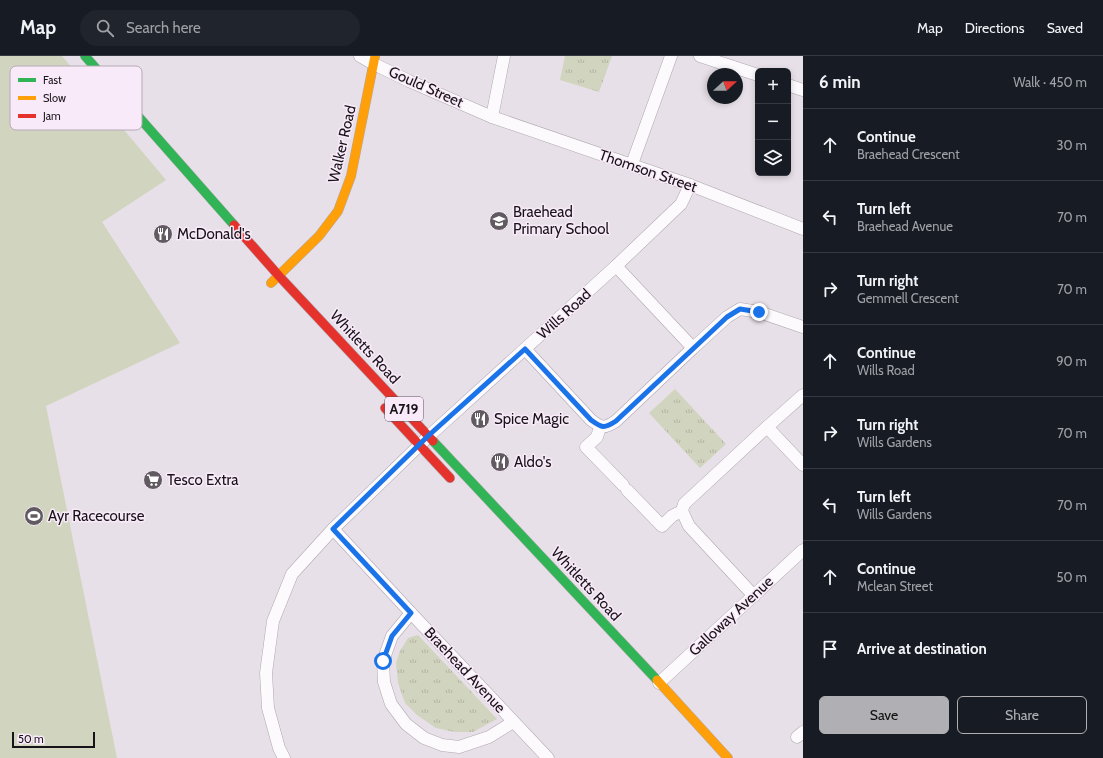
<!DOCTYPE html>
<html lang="en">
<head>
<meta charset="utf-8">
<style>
	body { margin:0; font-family:Cabin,sans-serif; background:#20242c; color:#f1f3f6 }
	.controls { position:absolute; right:12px; top:12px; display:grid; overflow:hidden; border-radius:6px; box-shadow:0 2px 6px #0003 }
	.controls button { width:36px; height:36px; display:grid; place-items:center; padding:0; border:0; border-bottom:1px solid #363941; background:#171b24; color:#f1f3f6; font:20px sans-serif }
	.compass { position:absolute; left:707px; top:12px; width:36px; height:36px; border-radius:50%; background:#171b24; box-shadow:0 2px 6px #0003; rotate:69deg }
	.scale { position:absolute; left:12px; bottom:10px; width:83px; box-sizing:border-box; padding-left:4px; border:2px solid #181318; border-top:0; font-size:11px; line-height:14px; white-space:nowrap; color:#181318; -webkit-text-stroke:3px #f9eaf9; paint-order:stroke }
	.stop { position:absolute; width:12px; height:12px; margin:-9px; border:3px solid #1a73e8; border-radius:50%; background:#fff }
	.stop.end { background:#1a73e8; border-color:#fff; box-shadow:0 1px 4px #0008 }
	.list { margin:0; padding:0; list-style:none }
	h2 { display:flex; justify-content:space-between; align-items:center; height:52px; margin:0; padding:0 16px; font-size:17px }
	h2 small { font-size:13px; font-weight:400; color:#9ea1a6 }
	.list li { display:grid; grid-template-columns:26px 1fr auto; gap:12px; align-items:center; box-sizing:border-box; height:72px; padding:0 16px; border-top:1px solid #363941 }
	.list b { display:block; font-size:15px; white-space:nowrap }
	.list p { margin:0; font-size:13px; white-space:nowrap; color:#9ea1a6 }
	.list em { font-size:13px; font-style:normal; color:#9ea1a6 }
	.actions { display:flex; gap:8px; padding:12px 16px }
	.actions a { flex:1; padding:9px 0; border:1px solid #b0afb3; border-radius:6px; text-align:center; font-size:14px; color:#b0afb3 }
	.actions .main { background:#b0afb3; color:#111 }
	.icon { flex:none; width:22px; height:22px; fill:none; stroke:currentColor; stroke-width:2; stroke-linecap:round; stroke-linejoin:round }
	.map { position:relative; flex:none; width:803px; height:702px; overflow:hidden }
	header { display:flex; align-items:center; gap:24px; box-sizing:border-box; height:56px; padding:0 20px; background:#171b24; border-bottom:1px solid #363941 }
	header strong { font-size:19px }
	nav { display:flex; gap:22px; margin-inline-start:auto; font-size:14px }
	.search { width:280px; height:36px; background:#20242c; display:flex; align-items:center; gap:10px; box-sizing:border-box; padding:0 14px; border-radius:22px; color:#9ea1a6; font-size:15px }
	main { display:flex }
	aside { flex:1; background:#171b24 }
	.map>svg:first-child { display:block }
</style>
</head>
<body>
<header>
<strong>Map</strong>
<div class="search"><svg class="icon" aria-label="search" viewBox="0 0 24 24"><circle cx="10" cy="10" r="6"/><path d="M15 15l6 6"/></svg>Search here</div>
<nav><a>Map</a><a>Directions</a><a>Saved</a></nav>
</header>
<main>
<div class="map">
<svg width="803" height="702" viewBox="0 0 803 702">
	<defs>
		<pattern id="grass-tufts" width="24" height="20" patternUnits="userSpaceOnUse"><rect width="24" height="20" fill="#d1d4be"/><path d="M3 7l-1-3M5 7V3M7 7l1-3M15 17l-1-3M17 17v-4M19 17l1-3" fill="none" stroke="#b3b5a3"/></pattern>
	</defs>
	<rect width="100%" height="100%" fill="#e8e0e8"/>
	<g fill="url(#grass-tufts)">
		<polygon points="565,0 612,0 599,36 560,24"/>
		<polygon points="675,333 726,388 700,412 649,357"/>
		<polygon points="418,579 497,663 473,676 454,676 436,672 417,659 405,647 398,627 396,607 400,595 408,582"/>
	</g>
	<polygon fill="#d1d4be" points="0,0 62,0 166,124 102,166 180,287 46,350 117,702 0,702"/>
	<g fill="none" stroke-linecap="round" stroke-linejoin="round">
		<defs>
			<g id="street">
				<polyline points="360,0 374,8 409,25 492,61 690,129 803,173"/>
				<polyline points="700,0 758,19"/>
				<polyline points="788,29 803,34"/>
				<polyline points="492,61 504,0"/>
				<polyline points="632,108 671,0"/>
				<polyline points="616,210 693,292 727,261 740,253 759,256 803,271"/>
				<path d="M 525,293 L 591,364 C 602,372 604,373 616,365 L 693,292"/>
				<polyline points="803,339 767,371 803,409"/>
				<polyline points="600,371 597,381 586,391 623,429"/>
				<polyline points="627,434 662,470 672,460 682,455"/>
				<polyline points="333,473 411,557 548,702"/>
				<polyline points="754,540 689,470 682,455 684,448 767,371"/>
				<polyline points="411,557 392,580 383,605 384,626 391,648 406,668 424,682 442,689 459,691 489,681 513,666"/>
				<polyline points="659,627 803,494"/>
				<polyline points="797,681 803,676"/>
				<polyline points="284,702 279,692 268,652 266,617 273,565 292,518 333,473 429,380 616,210 681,148 690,129"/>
			</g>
			<g id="fast">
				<polyline points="85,0 234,169"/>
				<polyline points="433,385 657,624"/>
			</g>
			<g id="slow">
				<polyline points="271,227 319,180 338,155 351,120 375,0"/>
				<polyline points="657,624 728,702"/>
			</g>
			<g id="jam">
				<polyline points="234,169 279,220 433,385"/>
				<polyline points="385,352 450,422"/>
			</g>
		</defs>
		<use href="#street" stroke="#aea8ae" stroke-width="13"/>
		<use href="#fast" stroke="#aea8ae" stroke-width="10"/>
		<use href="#slow" stroke="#aea8ae" stroke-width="10"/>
		<use href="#jam" stroke="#aea8ae" stroke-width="10"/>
		<use href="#street" stroke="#fcfafc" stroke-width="12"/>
		<use href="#fast" stroke="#30b455" stroke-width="9"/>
		<use href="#slow" stroke="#ff9f0a" stroke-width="9"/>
		<use href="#jam" stroke="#e5322d" stroke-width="9"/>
	</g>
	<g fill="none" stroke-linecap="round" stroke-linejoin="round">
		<path stroke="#1a73e8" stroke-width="5" d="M 383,605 L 392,580 L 411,557 L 333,473 L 428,380 L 525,293 L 591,364 C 602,372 604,373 616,365 L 727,261 L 740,253 L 759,256"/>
	</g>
	<defs>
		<symbol id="school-disc" viewBox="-11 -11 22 22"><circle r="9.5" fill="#615b61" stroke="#f9eaf9"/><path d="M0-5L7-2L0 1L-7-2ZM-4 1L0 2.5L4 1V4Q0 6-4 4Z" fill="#fff"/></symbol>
		<symbol id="restaurant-disc" viewBox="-11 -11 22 22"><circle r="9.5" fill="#615b61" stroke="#f9eaf9"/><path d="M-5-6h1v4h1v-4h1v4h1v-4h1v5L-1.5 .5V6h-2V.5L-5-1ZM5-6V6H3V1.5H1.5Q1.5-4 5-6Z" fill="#fff"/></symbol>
		<symbol id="supermarket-disc" viewBox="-11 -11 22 22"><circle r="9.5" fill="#615b61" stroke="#f9eaf9"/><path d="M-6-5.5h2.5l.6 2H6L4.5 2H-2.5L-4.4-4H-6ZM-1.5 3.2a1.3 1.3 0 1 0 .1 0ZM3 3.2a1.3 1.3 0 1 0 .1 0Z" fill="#fff"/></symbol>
		<symbol id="stadium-disc" viewBox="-11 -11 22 22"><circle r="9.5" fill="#615b61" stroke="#f9eaf9"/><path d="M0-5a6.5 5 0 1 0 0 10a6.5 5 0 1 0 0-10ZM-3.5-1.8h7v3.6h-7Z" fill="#fff"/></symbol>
	</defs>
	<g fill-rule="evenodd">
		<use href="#school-disc" x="488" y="154" width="22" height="22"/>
		<use href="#restaurant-disc" x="152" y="167" width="22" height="22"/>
		<use href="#restaurant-disc" x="469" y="352" width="22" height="22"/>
		<use href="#restaurant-disc" x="489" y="395" width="22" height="22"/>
		<use href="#supermarket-disc" x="142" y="413" width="22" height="22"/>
		<use href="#stadium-disc" x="23" y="449" width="22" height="22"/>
	</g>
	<g text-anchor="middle" stroke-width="3" stroke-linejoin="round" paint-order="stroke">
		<rect fill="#f9eaf9" stroke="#5c545c" stroke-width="1" x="385" y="341" width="38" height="24" rx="3"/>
		<g font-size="14" font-weight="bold" fill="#181318">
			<text x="404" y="358">A719</text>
		</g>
		<g font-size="15" fill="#181318" stroke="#f9eaf9">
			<text transform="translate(426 31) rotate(24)" y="5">Gould Street</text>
			<text transform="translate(342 88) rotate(-77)" y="5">Walker Road</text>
			<text transform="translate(648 115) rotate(19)" y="5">Thomson Street</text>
			<text transform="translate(564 258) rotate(-42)" y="5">Wills Road</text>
			<text transform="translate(365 291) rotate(47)" y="5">Whitletts Road</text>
			<text transform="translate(586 528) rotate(47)" y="5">Whitletts Road</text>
			<text transform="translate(731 560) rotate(-43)" y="5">Galloway Avenue</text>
			<text transform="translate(465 614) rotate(47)" y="5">Braehead Avenue</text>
		</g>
		<g font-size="15" fill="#181318" stroke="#f9eaf9" text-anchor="start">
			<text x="513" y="161">Braehead<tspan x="513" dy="17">Primary School</tspan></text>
			<text x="177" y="183">McDonald's</text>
			<text x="494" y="368">Spice Magic</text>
			<text x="514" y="411">Aldo's</text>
			<text x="167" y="429">Tesco Extra</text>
			<text x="48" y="465">Ayr Racecourse</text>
		</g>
	</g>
	<rect x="10" y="10" width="132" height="64" rx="6" fill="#f9eaf9" stroke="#b6aab6" stroke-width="1"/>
	<rect x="18" y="22" width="18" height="4" fill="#30b455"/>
	<rect x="18" y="40" width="18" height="4" fill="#ff9f0a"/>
	<rect x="18" y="58" width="18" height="4" fill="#e5322d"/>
	<g font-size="11" fill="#181318">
		<text x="43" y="28">Fast</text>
		<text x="43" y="46">Slow</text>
		<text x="43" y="64">Jam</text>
	</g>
</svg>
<div class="controls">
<button>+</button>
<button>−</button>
<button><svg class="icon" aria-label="layers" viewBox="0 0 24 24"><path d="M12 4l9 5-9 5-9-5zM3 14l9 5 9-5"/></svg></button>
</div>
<svg class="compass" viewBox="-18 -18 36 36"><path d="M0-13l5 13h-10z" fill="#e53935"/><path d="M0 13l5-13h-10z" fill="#9ea1a6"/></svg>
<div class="scale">50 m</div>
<div class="stop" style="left:383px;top:605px"></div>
<div class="stop end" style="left:759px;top:256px"></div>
</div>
<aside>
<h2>6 min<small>Walk · 450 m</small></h2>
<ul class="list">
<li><svg class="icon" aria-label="ahead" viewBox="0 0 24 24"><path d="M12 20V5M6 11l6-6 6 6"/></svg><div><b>Continue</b><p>Braehead Crescent</p></div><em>30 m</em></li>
<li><svg class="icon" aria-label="left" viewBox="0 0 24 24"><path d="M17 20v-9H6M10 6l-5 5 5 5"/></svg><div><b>Turn left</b><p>Braehead Avenue</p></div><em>70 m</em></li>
<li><svg class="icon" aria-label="right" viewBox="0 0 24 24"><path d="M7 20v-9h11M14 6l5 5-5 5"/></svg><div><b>Turn right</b><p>Gemmell Crescent</p></div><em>70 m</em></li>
<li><svg class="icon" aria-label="ahead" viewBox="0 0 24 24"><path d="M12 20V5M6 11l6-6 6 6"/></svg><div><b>Continue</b><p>Wills Road</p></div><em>90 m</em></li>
<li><svg class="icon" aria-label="right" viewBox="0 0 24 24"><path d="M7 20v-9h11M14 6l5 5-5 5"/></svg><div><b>Turn right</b><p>Wills Gardens</p></div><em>70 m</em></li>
<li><svg class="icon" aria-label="left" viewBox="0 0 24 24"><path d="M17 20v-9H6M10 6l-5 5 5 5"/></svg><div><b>Turn left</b><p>Wills Gardens</p></div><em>70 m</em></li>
<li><svg class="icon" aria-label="ahead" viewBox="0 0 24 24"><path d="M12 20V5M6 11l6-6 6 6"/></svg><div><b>Continue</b><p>Mclean Street</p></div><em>50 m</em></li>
<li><svg class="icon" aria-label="arrive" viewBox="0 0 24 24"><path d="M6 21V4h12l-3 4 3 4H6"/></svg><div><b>Arrive at destination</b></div></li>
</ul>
<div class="actions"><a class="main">Save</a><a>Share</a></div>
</aside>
</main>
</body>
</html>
